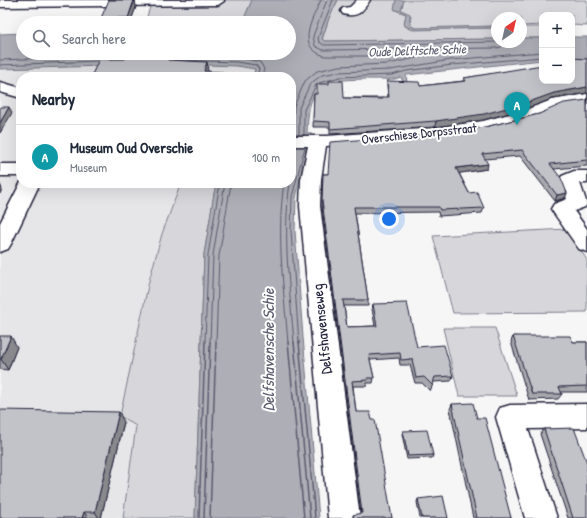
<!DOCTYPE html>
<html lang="en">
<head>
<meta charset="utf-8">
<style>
	body { margin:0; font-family:"Patrick Hand",sans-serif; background:#f2f2f3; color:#1f2937 }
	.controls { position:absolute; right:12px; top:12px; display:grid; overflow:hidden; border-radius:8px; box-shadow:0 4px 16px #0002 }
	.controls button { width:36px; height:36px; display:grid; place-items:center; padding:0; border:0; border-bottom:1px solid #e0e1e3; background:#fff; color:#1f2937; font:20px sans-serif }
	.compass { position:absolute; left:491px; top:12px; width:36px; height:36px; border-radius:50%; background:#fff; box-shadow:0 4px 16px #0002; rotate:34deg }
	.you { position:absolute; left:389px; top:219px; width:14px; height:14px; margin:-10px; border:3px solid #fff; border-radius:50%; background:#1a73e8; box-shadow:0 0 0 6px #1a73e833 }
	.badge { display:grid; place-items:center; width:26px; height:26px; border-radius:50%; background:#d93025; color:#fff; font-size:13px; font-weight:700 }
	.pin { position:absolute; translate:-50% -33px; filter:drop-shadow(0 1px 2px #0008) }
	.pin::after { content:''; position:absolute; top:21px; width:14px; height:12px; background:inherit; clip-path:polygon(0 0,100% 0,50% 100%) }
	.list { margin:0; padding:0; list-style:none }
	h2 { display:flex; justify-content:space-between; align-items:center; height:52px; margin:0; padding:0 16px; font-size:17px }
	h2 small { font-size:13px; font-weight:400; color:#747a83 }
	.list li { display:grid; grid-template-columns:26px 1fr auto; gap:12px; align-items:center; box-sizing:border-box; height:64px; padding:0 16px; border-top:1px solid #e0e1e3 }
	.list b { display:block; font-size:15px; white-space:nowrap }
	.list p { margin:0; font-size:13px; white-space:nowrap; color:#747a83 }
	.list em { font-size:13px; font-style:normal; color:#747a83 }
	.icon { flex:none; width:22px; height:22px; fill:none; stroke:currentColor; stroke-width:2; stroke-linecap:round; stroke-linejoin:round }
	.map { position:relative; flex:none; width:587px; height:518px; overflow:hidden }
	.search { position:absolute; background:#fff; box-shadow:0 4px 16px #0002; left:16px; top:16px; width:280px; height:44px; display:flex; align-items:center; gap:10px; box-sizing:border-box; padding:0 14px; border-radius:22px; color:#747a83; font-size:15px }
	.panel { position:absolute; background:#fff; box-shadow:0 4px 16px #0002; left:16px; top:72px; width:280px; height:116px; border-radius:16px }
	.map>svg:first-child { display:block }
</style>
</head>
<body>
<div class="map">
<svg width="587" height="518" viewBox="0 0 587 518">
	<rect width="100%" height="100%" fill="#f6f6f7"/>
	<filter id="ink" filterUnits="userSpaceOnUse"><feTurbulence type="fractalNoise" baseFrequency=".025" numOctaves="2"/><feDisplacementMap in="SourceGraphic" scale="8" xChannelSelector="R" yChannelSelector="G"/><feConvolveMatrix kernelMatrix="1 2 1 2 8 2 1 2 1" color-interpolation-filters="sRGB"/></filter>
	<g filter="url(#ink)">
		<polygon fill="#e6e6e9" points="249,55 265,77 21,77 21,183 242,183 226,518 0,518 0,60"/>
		<g fill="#d7d7db" stroke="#7c7c8b">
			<polygon points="222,0 252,0 242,23 145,23 151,4 222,3"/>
			<polygon points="338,0 396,0 395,10 406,14 404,25 409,29 497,28 497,39 325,41 322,40 329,18"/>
			<polygon points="404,0 587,0 587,26 572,25 572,15 542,15 542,25 521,26 521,18 497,18 497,26 417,29 410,25 411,16 401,10"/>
			<rect x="521" y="27" width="21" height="11"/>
			<polygon points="181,183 216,183 204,254 195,518 123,518 136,426 120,416 149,281 162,234"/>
			<polygon points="567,229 587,260 587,312 453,313 433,236"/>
			<polygon points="443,328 495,328 517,396 459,396"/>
		</g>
		<g fill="#aeaeb7" stroke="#767685">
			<path d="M 252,0 L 338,0 L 329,18 L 322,39 L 325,41 L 497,39 L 497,42 L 521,42 L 521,38 L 542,38 L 542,60 L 406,75 L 407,82 L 403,82 L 401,77 L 395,79 C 378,80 330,76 319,88 C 308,99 308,118 307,133 L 311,133 L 310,147 L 305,157 L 296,198 L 295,231 L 303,337 L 319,518 L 195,518 L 204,254 C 209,230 211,206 216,183 L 291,183 L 291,77 L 253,77 L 255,69 L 237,66 L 176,64 L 0,69 L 0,34 L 23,33 L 23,53 L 289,53 L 289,23 L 242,23 Z"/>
			<polygon points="396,0 404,0 401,10 410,14 410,25 414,28 497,26 497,28 413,30 404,25 406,14 394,9"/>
			<rect x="572" y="37" width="15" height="23"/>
		</g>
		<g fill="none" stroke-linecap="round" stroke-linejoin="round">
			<g stroke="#5a5a6d" stroke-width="1">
				<polyline points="327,0 313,36 315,46 323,50 496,48 501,47 505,42"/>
				<polyline points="333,0 318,38 319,42 324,45 499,42"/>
				<polyline points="127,55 237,57 260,62 264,69 262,77"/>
				<polyline points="0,60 125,55"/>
				<polyline points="174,60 237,62 256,65 259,69 257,77"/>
				<polyline points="0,65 97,61"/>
				<polyline points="319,83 340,77 392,75 406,71 452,65 542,57"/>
				<path d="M 293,135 L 294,106 L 305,81 L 317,71 L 339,66 L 388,64 L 416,58 L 414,56 L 325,56 C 295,47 312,20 321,0"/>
				<polyline points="299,135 299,108 310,84 322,75 339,72 390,70 451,60 542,52"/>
				<polyline points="304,135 304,110 316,85"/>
				<path d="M 284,183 C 276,236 284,290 288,343"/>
				<path d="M 290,183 C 282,236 290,290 294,343"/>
				<polyline points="205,343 208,255 220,183"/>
				<polyline points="210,343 213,255 225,183"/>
				<polyline points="216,343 219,256 231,183"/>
				<polyline points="299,343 291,231 292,197 305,147"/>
			</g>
			<g stroke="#5a5a6d" stroke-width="1.5">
				<polyline points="288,342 304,518"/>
				<polyline points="294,342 310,518"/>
				<polyline points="299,342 315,518"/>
				<polyline points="199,518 205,342"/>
				<polyline points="204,518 210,342"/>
				<polyline points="210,518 216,342"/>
			</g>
			<defs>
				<g id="minor">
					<polygon points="0,0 224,0 224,1 218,5 0,7"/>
					<path d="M 357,0 L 370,0 C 362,12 358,18 343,14 L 341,11 L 343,8 L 350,7 Z"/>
					<polygon points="0,82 21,88 21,98 0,92"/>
					<polygon points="587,94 587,104 562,107 537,118 483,131 435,138 326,146 321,179 320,206 360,518 328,518 300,206 301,179 308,146 291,146 291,136 327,136 435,128 483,121 525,110 552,100"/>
					<rect x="0" y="164" width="21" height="12"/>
					<polygon points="574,171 587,171 587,183 580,183 587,204 585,207 574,211 587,229 587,252 579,249 551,209 554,204 567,199 559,180 562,176"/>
					<polygon points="21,182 40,183 11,244 8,249 0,252 0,223"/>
					<polygon points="587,404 587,428 528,429 557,518 525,518 496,417 500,408 510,405"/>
				</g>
			</defs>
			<use href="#minor" stroke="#22223b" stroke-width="3"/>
			<use href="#minor" fill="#fff" fill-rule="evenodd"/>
		</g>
		<g fill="#a7a7ad" stroke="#22223b">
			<polygon points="135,0 136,7 130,23 102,23 101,18"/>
			<polygon points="587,59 587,93 552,99 525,109 483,120 435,127 330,134 330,127 313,127 314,94 344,98 383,98 388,97 387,86 387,81 420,86 463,81 464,78"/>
			<polygon points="587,100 587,166 554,169 567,193 565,198 555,201 520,156 485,159 487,169 459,173 469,193 484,208 482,213 439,216 438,212 355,213 368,300 368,306 344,306 347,327 375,326 372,309 373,304 417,347 453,376 451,381 434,382 430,391 422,383 415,383 410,365 400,365 399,358 370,360 374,378 373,383 367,383 367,386 353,386 356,412 392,518 353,518 353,515 361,514 322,206 323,174 328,174 436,134 485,127 539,114"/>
			<polygon points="0,336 17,347 8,370 0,369"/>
			<polygon points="513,336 573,342 587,342 587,392 561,392 562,394 558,399 529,400 511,342"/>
			<polygon points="452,404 477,418 511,518 473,518 450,409"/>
			<polygon points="124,422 101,518 0,518"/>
			<polygon points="544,429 587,518 568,518 540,434"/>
			<polygon points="403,431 433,455 432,458 407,459 402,434"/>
			<polygon points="418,499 448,518 420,518 417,502"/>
		</g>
		<g fill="#88888d" stroke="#22223b">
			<polygon points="135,0 136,7 130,23 129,23 128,18"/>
			<polygon points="207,62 208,71 206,77 204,71"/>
			<polygon points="587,87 587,93 552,99 525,109 483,120 435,127 436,121 554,93"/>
			<polygon points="9,107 12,113 0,133 0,123"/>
			<polygon points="488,164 487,169 455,174 456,168"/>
			<polygon points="0,184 2,189 0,194"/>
			<polygon points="567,193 565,198 555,201 557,195"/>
			<polygon points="11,336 17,347 8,370 1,359"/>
			<polygon points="119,412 124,422 101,518 99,518 95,512"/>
			<polygon points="84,512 88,518 82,518"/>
		</g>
		<g fill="#c2c2c9" stroke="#22223b">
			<polygon points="109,0 134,0 128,18 101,18"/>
			<polygon points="126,56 169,57 168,60 207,62 204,71 223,72 222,77 91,77 99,59 125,59"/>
			<polygon points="572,58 587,59 587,87 554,93 526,103 484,114 436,121 330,129 330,122 313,121 314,94 317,94 317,84 329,84 329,81 343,81 344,98 383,99 383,97 389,97 387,81 419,82 420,86 466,81 464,78 542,65 542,81 572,81"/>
			<polygon points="587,100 587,160 550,164 561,178 567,193 557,195 522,150 482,154 488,164 456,168 469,193 477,192 484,208 440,210 439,207 354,207 368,300 343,300 347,327 377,326 373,304 407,303 417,347 444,345 453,376 435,377 432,385 424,377 416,378 412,359 401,360 400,353 369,355 374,378 367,378 368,380 352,381 356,412 370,412 372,420 375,420 392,518 354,518 353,515 362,513 322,200 323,174 328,174 330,142 436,134 485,127 539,114 564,103"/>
			<polygon points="0,107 9,107 0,123"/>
			<polygon points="0,336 11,336 1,359 0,359"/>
			<polygon points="513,336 570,336 573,342 587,342 587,386 559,387 562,394 532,394"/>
			<polygon points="473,403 477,418 485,418 511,518 477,518 452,404"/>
			<polygon points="0,410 119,412 95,512 84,512 82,518 0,518"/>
			<polygon points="574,428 587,463 587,518 573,518 544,429"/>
			<polygon points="427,430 433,455 408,456 403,431"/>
			<polygon points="443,496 448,518 422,518 418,499"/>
		</g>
	</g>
	<g text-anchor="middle" stroke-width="4" stroke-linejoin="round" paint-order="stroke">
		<g font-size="13" font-style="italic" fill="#5a5a6d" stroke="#fff">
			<text transform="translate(417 50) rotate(-2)" y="5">Oude Delftsche Schie</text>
		</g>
		<g font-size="13" fill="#22223b" stroke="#fff">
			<text transform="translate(419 133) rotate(-6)" y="5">Overschiese Dorpsstraat</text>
		</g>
		<g font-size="15" fill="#22223b" stroke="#fff">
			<text transform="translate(322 329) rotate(-96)" y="5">Delfshavenseweg</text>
		</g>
		<g font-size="16" font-style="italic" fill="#5a5a6d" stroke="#fff">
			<text transform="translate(268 350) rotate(-90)" y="6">Delfshavensche Schie</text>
		</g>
	</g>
</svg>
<div class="controls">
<button>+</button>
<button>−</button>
</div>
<svg class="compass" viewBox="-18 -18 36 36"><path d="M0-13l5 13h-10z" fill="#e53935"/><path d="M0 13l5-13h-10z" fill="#747a83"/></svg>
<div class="you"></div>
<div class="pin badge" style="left:517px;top:125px;background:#0f9aa8">A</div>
<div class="search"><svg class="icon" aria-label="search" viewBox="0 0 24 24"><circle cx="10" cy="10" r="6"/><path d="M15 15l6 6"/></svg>Search here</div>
<section class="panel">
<h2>Nearby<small></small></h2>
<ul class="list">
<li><span class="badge" style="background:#0f9aa8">A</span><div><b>Museum Oud Overschie</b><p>Museum</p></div><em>100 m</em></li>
</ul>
</section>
</div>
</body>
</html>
